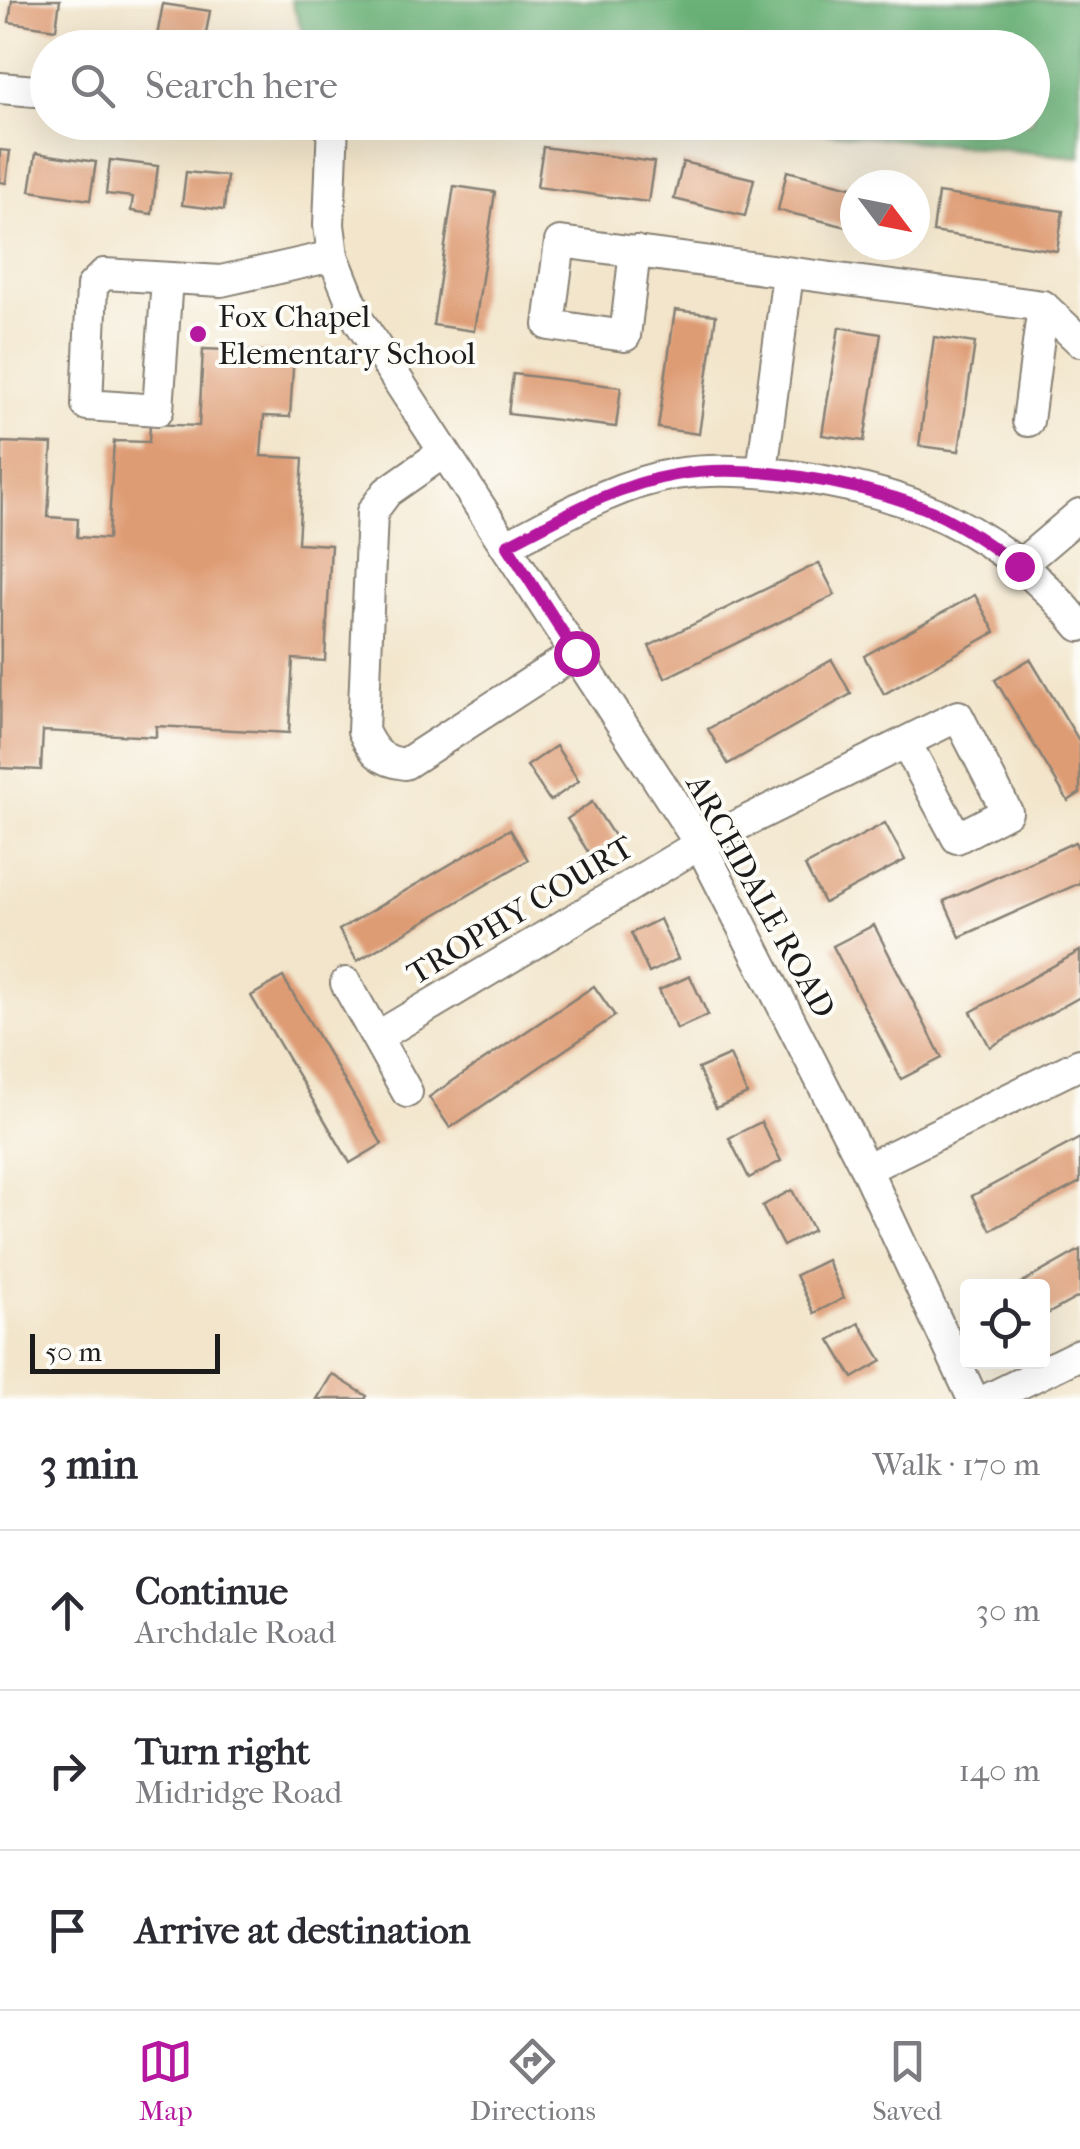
<!DOCTYPE html>
<html lang="en">
<head>
<meta charset="utf-8">
<style>
	body { margin:0; font-family:"IM FELL French Canon",serif; background:#f7f7f7; color:#2b2b33 }
	.controls { position:absolute; right:30px; bottom:30px; display:grid; overflow:hidden; border-radius:10px; box-shadow:0 10px 40px #0002 }
	.controls button { width:90px; height:90px; display:grid; place-items:center; padding:0; border:0; border-bottom:2px solid #e1e1e2; background:#fff; color:#2b2b33; font:50px sans-serif }
	.compass { position:absolute; left:840px; top:170px; width:90px; height:90px; border-radius:50%; background:#fff; box-shadow:0 10px 40px #0002; rotate:122deg }
	.scale { position:absolute; left:30px; bottom:25px; width:190px; box-sizing:border-box; padding-left:10px; border:5px solid #1c1c1c; border-top:0; font-size:28px; line-height:35px; white-space:nowrap; color:#1c1c1c; -webkit-text-stroke:8px #fdfcf7; paint-order:stroke }
	.stop { position:absolute; width:30px; height:30px; margin:-22px; border:8px solid #b5179e; border-radius:50%; background:#fff }
	.stop.end { background:#b5179e; border-color:#fff; box-shadow:0 2px 10px #0008 }
	.list { margin:0; padding:0; list-style:none }
	h2 { display:flex; justify-content:space-between; align-items:center; height:130px; margin:0; padding:0 40px; font-size:42px }
	h2 small { font-size:32px; font-weight:400; color:#7c7c81 }
	.list li { display:grid; grid-template-columns:65px 1fr auto; gap:30px; align-items:center; box-sizing:border-box; height:160px; padding:0 40px; border-top:2px solid #e1e1e2 }
	.list b { display:block; font-size:38px; white-space:nowrap }
	.list p { margin:0; font-size:32px; white-space:nowrap; color:#7c7c81 }
	.list em { font-size:32px; font-style:normal; color:#7c7c81 }
	.icon { flex:none; width:55px; height:55px; fill:none; stroke:currentColor; stroke-width:2; stroke-linecap:round; stroke-linejoin:round }
	.map { position:relative; flex:none; width:1080px; height:1399px; overflow:hidden }
	.search { position:absolute; background:#fff; box-shadow:0 10px 40px #0002; left:30px; right:30px; top:30px; height:110px; display:flex; align-items:center; gap:25px; box-sizing:border-box; padding:0 35px; border-radius:55px; color:#7c7c81; font-size:38px }
	.sheet { height:610px; background:#fff }
	nav { display:flex; justify-content:space-around; align-items:center; box-sizing:border-box; height:140px; border-top:2px solid #e1e1e2; background:#fff; font-size:28px; color:#7c7c81 }
	nav a { display:grid; justify-items:center; gap:5px }
	nav .on { color:#b5179e }
	.map>svg:first-child { display:block }
</style>
</head>
<body>
<div class="map">
<svg width="1080" height="1399" viewBox="0 0 1080 1399">
	<rect width="100%" height="100%" fill="#fdfcf7"/>
	<filter id="ink" filterUnits="userSpaceOnUse"><feTurbulence type="fractalNoise" baseFrequency=".01" numOctaves="2"/><feDisplacementMap in="SourceGraphic" scale="20" xChannelSelector="R" yChannelSelector="G"/><feConvolveMatrix kernelMatrix="1 2 1 2 8 2 1 2 1" color-interpolation-filters="sRGB"/></filter>
	<filter id="wash" filterUnits="userSpaceOnUse"><feTurbulence type="fractalNoise" baseFrequency=".0048" numOctaves="4" result="noise"/><feDisplacementMap in="SourceGraphic" scale="40" xChannelSelector="R" yChannelSelector="G"/><feGaussianBlur stdDeviation="2.25" result="paint"/><feColorMatrix in="noise" values="0 0 0 0 0 0 0 0 0 0 0 0 0 0 0 0 0 1.4 0 .05"/><feComposite in="paint" operator="in"/></filter>
	<g filter="url(#wash)">
		<rect width="100%" height="100%" fill="#f2e5cb"/>
		<polygon fill="#6ab278" stroke="#43674a" stroke-width="2.5" points="291,0 1080,0 1080,157 727,123 1032,122 1032,48 308,47"/>
		<g id="blocks">
			<g fill="#de9c75">
				<polygon points="12,0 60,0 56,29 9,22"/>
				<polygon points="163,4 210,11 204,44 157,36"/>
				<polygon points="543,147 654,162 648,202 537,187"/>
				<polygon points="0,150 10,151 6,183 0,182"/>
				<polygon points="36,153 96,162 90,200 30,191"/>
				<polygon points="110,160 158,166 152,214 131,211 133,197 106,194"/>
				<polygon points="683,162 754,179 745,216 674,199"/>
				<polygon points="787,171 855,188 855,229 778,210"/>
				<polygon points="186,172 227,176 224,210 182,205"/>
				<polygon points="454,186 495,192 474,331 433,325"/>
				<polygon points="938,193 1063,211 1057,251 933,232"/>
				<polygon points="675,310 716,315 699,434 658,428"/>
				<polygon points="839,327 881,334 864,441 822,435"/>
				<polygon points="934,337 975,343 959,451 919,446"/>
				<polygon points="203,349 294,353 290,417 264,416 261,456 303,458 298,543 331,545 325,661 293,659 289,733 156,726 156,737 43,731 41,770 0,768 2,442 52,444 48,517 78,519 77,537 108,539 114,441 149,442 150,424 199,426"/>
				<polygon points="513,374 621,387 616,427 508,414"/>
				<polygon points="819,563 835,595 665,678 649,646"/>
				<polygon points="975,595 995,632 884,694 864,656"/>
				<polygon points="1030,659 1080,742 1080,793 1068,801 995,680"/>
				<polygon points="832,660 851,694 728,764 708,729"/>
				<polygon points="556,746 579,781 550,801 527,766"/>
				<polygon points="592,802 616,839 590,855 567,819"/>
				<polygon points="885,823 905,860 824,903 805,866"/>
				<polygon points="510,829 528,860 357,961 339,930"/>
				<polygon points="1075,842 1080,852 1080,883 960,937 944,901"/>
				<polygon points="660,919 678,959 649,973 631,933"/>
				<polygon points="874,925 942,1058 901,1079 833,946"/>
				<polygon points="1080,951 1080,997 990,1047 971,1012"/>
				<polygon points="690,976 708,1015 677,1029 659,990"/>
				<polygon points="283,977 382,1144 350,1163 251,996"/>
				<polygon points="594,986 615,1016 450,1128 429,1097"/>
				<polygon points="730,1055 747,1094 716,1108 698,1069"/>
				<polygon points="761,1122 781,1161 749,1178 729,1138"/>
				<polygon points="1080,1138 1080,1182 991,1230 972,1196"/>
				<polygon points="792,1190 813,1230 783,1246 762,1206"/>
				<polygon points="1080,1250 1080,1296 1042,1317 1042,1286 1016,1286"/>
				<polygon points="827,1260 844,1298 814,1313 796,1275"/>
				<polygon points="859,1323 882,1361 853,1378 830,1340"/>
				<polygon points="332,1374 367,1396 365,1399 317,1399"/>
			</g>
		</g>
	</g>
	<g filter="url(#ink)">
		<use href="#blocks" fill-opacity="0" stroke="#878074" stroke-width="2.5"/>
		<g fill="none" stroke-linecap="round" stroke-linejoin="round">
			<defs>
				<g id="minor">
					<polyline points="0,88 48,92"/>
					<polyline points="333,122 329,225 333,256 359,321 700,844 866,1169 973,1399"/>
					<polyline points="635,251 625,336 549,325 560,242 1043,306 1080,341"/>
					<polyline points="167,278 158,410 87,405 92,286 104,274 221,281 333,256"/>
					<polyline points="1028,421 1043,306"/>
					<path d="M 444,452 L 387,492 L 372,512 L 363,731 C 373,752 381,761 405,764 L 576,653"/>
					<polyline points="762,471 788,274"/>
					<path d="M 507,545 C 560,518 615,484 675,474 C 747,463 855,482 923,508 C 982,531 1041,576 1080,626"/>
					<polyline points="1019,566 1080,514"/>
					<polyline points="346,983 407,1092"/>
					<polyline points="377,1037 700,844 958,716 1007,812 957,838 906,743"/>
					<polyline points="866,1169 1080,1064"/>
					<polyline points="988,1399 1080,1354"/>
				</g>
			</defs>
			<use href="#minor" stroke="#878074" stroke-width="34"/>
			<use href="#minor" stroke="#fff" stroke-width="30"/>
		</g>
	</g>
	<g fill="none" stroke-linecap="round" stroke-linejoin="round" filter="url(#ink)">
		<path stroke="#b5179e" stroke-width="12" d="M 576,653 L 507,545 C 560,518 615,485 675,475 C 747,462 853,482 922,507 C 957,521 988,544 1019,566"/>
	</g>
	<circle fill="#b5179e" stroke="#fdfcf7" stroke-width="4" cx="198" cy="334" r="10"/>
	<g text-anchor="middle" stroke-width="8" stroke-linejoin="round" paint-order="stroke">
		<g font-size="32" fill="#1c1c1c" stroke="#fdfcf7" text-anchor="start">
			<text x="218" y="327">Fox Chapel<tspan x="218" dy="37">Elementary School</tspan></text>
		</g>
		<g font-size="32" fill="#1c1c1c" stroke="#fdfcf7">
			<text transform="translate(761 896) rotate(61)" y="11">ARCHDALE ROAD</text>
			<text transform="translate(520 910) rotate(-31)" y="11">TROPHY COURT</text>
		</g>
	</g>
</svg>
<div class="controls">
<button><svg class="icon" aria-label="locate" viewBox="0 0 24 24"><circle cx="12" cy="12" r="6"/><path d="M12 2v4M12 18v4M2 12h4M18 12h4"/></svg></button>
</div>
<svg class="compass" viewBox="-18 -18 36 36"><path d="M0-13l5 13h-10z" fill="#e53935"/><path d="M0 13l5-13h-10z" fill="#7c7c81"/></svg>
<div class="scale">50 m</div>
<div class="stop" style="left:576px;top:653px"></div>
<div class="stop end" style="left:1019px;top:566px"></div>
<div class="search"><svg class="icon" aria-label="search" viewBox="0 0 24 24"><circle cx="10" cy="10" r="6"/><path d="M15 15l6 6"/></svg>Search here</div>
</div>
<section class="sheet">
<h2>3 min<small>Walk · 170 m</small></h2>
<ul class="list">
<li><svg class="icon" aria-label="ahead" viewBox="0 0 24 24"><path d="M12 20V5M6 11l6-6 6 6"/></svg><div><b>Continue</b><p>Archdale Road</p></div><em>30 m</em></li>
<li><svg class="icon" aria-label="right" viewBox="0 0 24 24"><path d="M7 20v-9h11M14 6l5 5-5 5"/></svg><div><b>Turn right</b><p>Midridge Road</p></div><em>140 m</em></li>
<li><svg class="icon" aria-label="arrive" viewBox="0 0 24 24"><path d="M6 21V4h12l-3 4 3 4H6"/></svg><div><b>Arrive at destination</b></div></li>
</ul>
</section>
<nav>
<a class="on"><svg class="icon" aria-label="map" viewBox="0 0 24 24"><path d="M3 6l6-2 6 2 6-2v14l-6 2-6-2-6 2zM9 4v14M15 6v14"/></svg>Map</a>
<a><svg class="icon" aria-label="directions" viewBox="0 0 24 24"><path d="M12 3l9 9-9 9-9-9zM9 14v-3h6M13 9l2 2-2 2"/></svg>Directions</a>
<a><svg class="icon" aria-label="saved" viewBox="0 0 24 24"><path d="M7 4h10v16l-5-4-5 4z"/></svg>Saved</a>
</nav>
</body>
</html>
